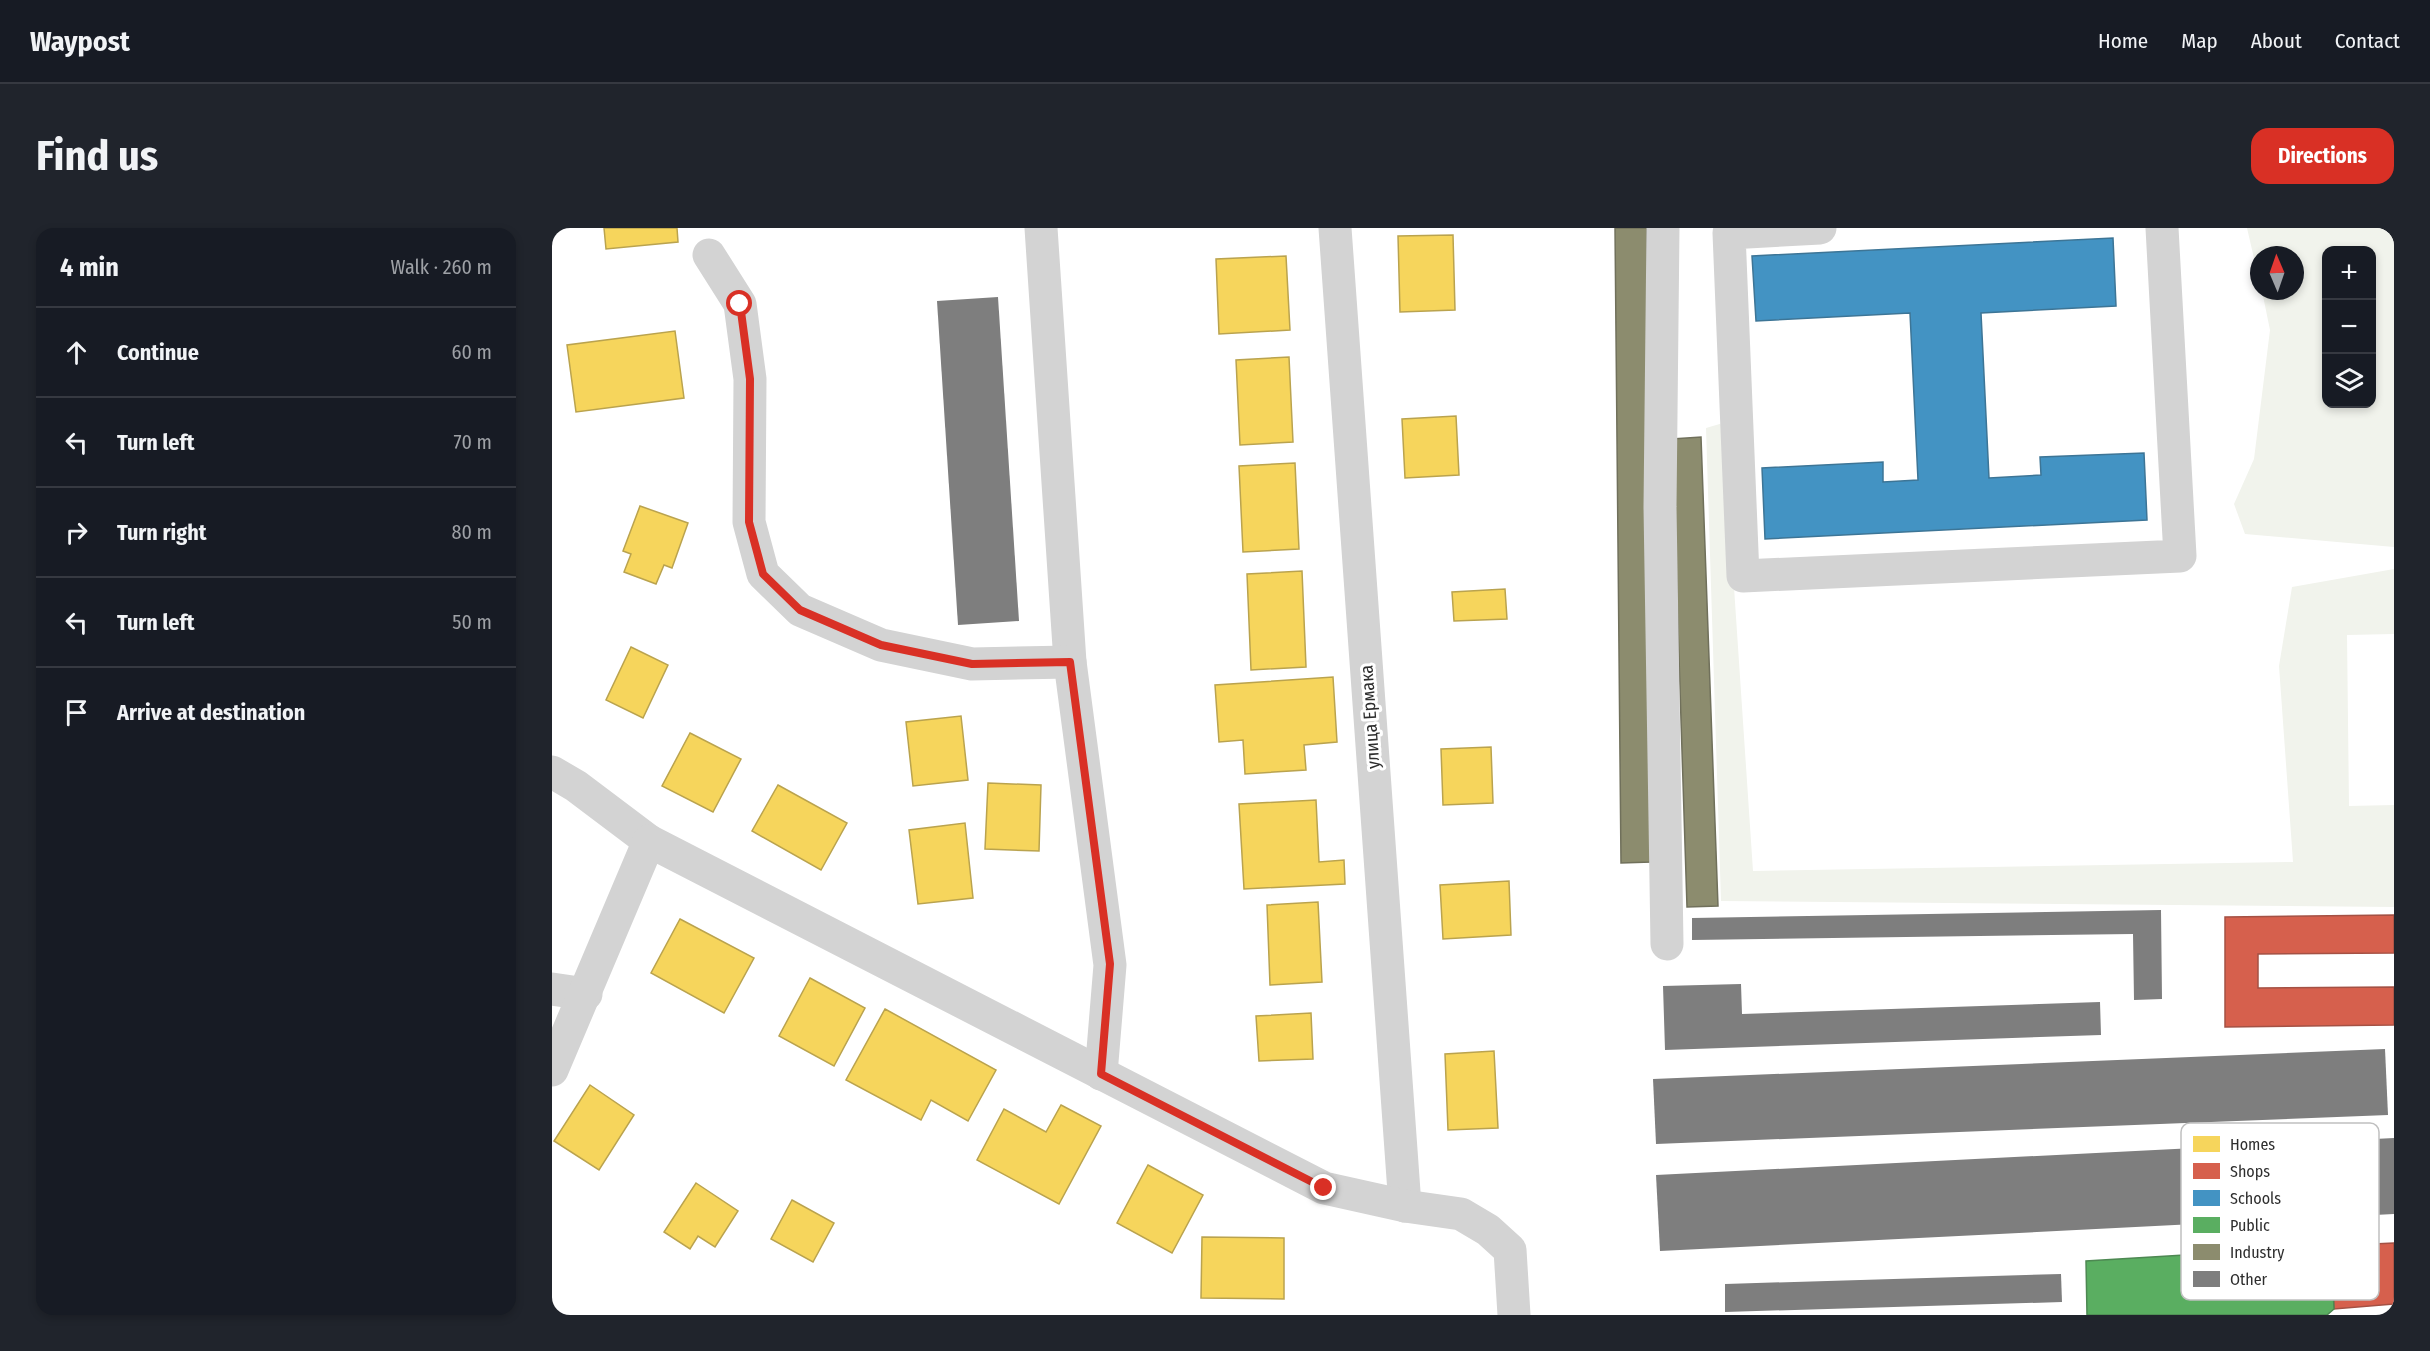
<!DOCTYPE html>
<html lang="en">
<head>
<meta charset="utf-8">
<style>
	body { margin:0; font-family:"Fira Sans Condensed",sans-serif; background:#20242c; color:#f1f3f6 }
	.controls { position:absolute; right:18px; top:18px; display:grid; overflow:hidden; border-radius:12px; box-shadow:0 3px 9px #0003 }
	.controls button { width:54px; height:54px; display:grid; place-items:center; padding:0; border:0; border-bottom:2px solid #363941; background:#171b24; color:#f1f3f6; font:30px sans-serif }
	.compass { position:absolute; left:1698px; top:18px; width:54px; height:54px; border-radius:50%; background:#171b24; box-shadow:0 3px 9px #0003; rotate:358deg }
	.stop { position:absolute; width:18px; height:18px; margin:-14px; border:4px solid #d93025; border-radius:50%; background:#fff }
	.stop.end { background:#d93025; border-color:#fff; box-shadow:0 2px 6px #0008 }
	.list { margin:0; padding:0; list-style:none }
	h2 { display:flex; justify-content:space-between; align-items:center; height:78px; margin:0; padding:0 24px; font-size:26px }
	h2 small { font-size:20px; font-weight:400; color:#9ea1a6 }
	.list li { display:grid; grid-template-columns:39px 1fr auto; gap:18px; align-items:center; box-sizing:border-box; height:90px; padding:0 24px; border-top:2px solid #363941 }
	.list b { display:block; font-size:22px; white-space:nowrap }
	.list em { font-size:20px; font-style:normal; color:#9ea1a6 }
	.icon { flex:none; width:33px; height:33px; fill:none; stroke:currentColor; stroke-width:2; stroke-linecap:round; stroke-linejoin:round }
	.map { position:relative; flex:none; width:1842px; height:1087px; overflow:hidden; border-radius:18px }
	header { display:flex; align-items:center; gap:36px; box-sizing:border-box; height:84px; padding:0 30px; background:#171b24; border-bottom:2px solid #363941 }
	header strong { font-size:28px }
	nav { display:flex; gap:33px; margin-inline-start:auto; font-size:21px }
	.intro { display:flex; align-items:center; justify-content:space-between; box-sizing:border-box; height:144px; padding:0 36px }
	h1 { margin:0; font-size:42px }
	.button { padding:15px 27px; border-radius:18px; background:#d93025; color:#fff; font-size:21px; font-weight:700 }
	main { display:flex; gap:36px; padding:0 36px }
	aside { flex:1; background:#171b24; border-radius:18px; box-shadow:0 3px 9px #0003 }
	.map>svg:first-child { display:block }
</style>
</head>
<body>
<header>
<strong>Waypost</strong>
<nav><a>Home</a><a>Map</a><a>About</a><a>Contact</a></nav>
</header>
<div class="intro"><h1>Find us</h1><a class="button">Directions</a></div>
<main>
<aside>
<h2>4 min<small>Walk · 260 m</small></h2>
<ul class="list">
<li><svg class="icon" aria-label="ahead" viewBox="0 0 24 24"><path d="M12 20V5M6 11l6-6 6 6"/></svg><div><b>Continue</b></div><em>60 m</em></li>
<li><svg class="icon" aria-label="left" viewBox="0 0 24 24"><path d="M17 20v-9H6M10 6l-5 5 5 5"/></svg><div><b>Turn left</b></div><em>70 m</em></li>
<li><svg class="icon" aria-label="right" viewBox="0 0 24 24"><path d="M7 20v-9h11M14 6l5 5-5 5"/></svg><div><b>Turn right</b></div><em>80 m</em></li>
<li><svg class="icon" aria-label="left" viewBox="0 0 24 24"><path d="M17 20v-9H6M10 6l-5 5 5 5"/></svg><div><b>Turn left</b></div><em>50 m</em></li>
<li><svg class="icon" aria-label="arrive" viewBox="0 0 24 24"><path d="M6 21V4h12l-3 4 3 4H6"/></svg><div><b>Arrive at destination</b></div></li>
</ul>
</aside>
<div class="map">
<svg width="1842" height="1087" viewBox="0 0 1842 1087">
	<rect width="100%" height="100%" fill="#fff"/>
	<g fill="#f1f3ec" fill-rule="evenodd">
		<path d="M 1695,0 L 1842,0 L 1842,319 L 1693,306 L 1682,276 L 1702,231 L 1718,102 L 1710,63 L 1743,63 L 1743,27 L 1707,27 L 1707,52 ZM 1774,22 L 1820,22 L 1820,176 L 1774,176 Z"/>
		<polygon points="1171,195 1201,643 1741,634 1727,438 1740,359 1842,341 1842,406 1795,407 1797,578 1842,577 1842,679 1169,673 1154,200"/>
	</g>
	<g fill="#f6d55c" stroke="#baa34e" stroke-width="1.5">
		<polygon points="52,0 125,0 126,14 54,21"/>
		<polygon points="901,7 903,82 848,84 846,8"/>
		<polygon points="734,28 738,102 667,106 664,31"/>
		<polygon points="123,103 132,170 24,184 15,117"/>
		<polygon points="737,129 741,214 688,217 684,132"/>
		<polygon points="904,188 907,247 853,250 850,191"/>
		<polygon points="743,235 747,321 691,324 687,238"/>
		<polygon points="88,278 136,295 120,340 112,337 104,356 72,344 79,326 71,323"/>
		<polygon points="750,343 754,439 699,442 695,346"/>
		<polygon points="953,361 955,391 902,393 900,364"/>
		<polygon points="79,419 116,437 91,490 54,472"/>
		<polygon points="781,449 785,514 752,517 754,542 693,546 691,512 667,514 663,457"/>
		<polygon points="409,488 416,552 361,558 354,494"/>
		<polygon points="138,505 189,531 161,584 110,558"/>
		<polygon points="939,519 941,575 891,577 889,521"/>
		<polygon points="436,555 489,557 487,623 433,621"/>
		<polygon points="226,557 295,595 269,642 200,603"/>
		<polygon points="764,572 767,634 792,632 793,656 692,661 687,576"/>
		<polygon points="413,595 421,670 366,676 357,602"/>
		<polygon points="957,653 959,707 891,711 888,657"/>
		<polygon points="766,674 770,754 718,757 715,677"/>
		<polygon points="128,691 202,730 172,785 99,745"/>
		<polygon points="258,750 313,780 282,838 227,808"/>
		<polygon points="333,781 444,842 416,893 379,872 369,892 294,852"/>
		<polygon points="759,785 761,831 707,833 704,788"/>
		<polygon points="942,823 946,900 896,902 893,826"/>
		<polygon points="38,857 82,887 47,942 2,913"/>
		<polygon points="509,877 549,898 507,976 425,932 452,881 494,904"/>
		<polygon points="596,937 651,967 620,1025 565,995"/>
		<polygon points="144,955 186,983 163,1019 146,1008 138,1021 112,1004"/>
		<polygon points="240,972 282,995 261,1034 219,1011"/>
		<polygon points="650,1009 732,1010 732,1071 649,1070"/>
	</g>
	<g fill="#d6604d" stroke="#a45144" stroke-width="1.5">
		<polygon points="1842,687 1842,725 1706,726 1706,760 1842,759 1842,797 1673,799 1673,689"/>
		<polygon points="1842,1015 1842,1076 1782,1081 1779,1018"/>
	</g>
	<polygon fill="#4393c3" stroke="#3d7596" stroke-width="1.5" points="1561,10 1564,78 1429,85 1437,250 1489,247 1488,229 1592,225 1595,292 1213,311 1210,240 1331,234 1331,254 1366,252 1358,85 1204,93 1200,28"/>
	<polygon fill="#5aae61" stroke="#4d8852" stroke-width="1.5" points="1779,1018 1782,1081 1775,1087 1535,1087 1534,1033"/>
	<g fill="#8c8c6e" stroke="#70705b" stroke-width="1.5">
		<polygon points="1063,0 1095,0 1099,634 1069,635"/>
		<polygon points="1149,209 1166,678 1135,679 1120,211"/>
	</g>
	<g fill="#7e7e7e">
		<polygon points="446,69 467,393 406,397 385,73"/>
		<polygon points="1609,682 1610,771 1582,772 1581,706 1140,712 1140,690"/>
		<polygon points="1189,756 1190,786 1548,774 1549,807 1113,822 1111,758"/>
		<polygon points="1833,821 1836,887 1104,916 1101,851"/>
		<polygon points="1842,910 1842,986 1108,1023 1104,947"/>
		<polygon points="1509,1046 1510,1074 1173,1084 1173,1056"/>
	</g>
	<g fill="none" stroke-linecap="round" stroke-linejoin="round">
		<g stroke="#d3d3d3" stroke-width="33">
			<polyline points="489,0 518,434 558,737 549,846"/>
			<polyline points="783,0 853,978"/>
			<polyline points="1111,0 1108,279 1115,716"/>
			<polyline points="1268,0 1177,5 1191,348 1628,328 1610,0"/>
			<polyline points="157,27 188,76 198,151 197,294 211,346 248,382 329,417 420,436 518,434"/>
			<polyline points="0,544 24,558 97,613"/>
			<polyline points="0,761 34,766"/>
			<polyline points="0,842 97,613 772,960 853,978 909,986 936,1002 958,1022 962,1087"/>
		</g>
	</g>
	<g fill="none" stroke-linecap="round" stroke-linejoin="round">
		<polyline stroke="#d93025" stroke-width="8" points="188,76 198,151 197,294 211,346 248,382 329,417 420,436 518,434 558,736 549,846 772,960"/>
	</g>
	<g text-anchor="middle" stroke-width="6" stroke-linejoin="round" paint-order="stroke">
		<g font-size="18" fill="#2e2e2e" stroke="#fff">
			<text transform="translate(818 489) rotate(-94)" y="6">улица Ермака</text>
		</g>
	</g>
	<rect x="1629" y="895" width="198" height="177" rx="9" fill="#fff" stroke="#c0c0c0" stroke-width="1.5"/>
	<rect x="1641" y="908" width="27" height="16" fill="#f6d55c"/>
	<rect x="1641" y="935" width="27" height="16" fill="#d6604d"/>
	<rect x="1641" y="962" width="27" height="16" fill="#4393c3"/>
	<rect x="1641" y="989" width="27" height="16" fill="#5aae61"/>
	<rect x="1641" y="1016" width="27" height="16" fill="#8c8c6e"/>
	<rect x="1641" y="1043" width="27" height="16" fill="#7e7e7e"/>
	<g font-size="16" fill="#2e2e2e">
		<text x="1678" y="922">Homes</text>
		<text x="1678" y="949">Shops</text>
		<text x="1678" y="976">Schools</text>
		<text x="1678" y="1003">Public</text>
		<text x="1678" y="1030">Industry</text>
		<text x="1678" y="1057">Other</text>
	</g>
</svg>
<div class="controls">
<button>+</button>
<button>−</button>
<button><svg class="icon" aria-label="layers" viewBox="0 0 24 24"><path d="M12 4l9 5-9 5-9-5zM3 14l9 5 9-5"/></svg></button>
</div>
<svg class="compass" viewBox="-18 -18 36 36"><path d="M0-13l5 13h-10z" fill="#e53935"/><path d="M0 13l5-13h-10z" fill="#9ea1a6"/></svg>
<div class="stop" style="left:188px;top:76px"></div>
<div class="stop end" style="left:772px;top:960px"></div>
</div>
</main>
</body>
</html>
